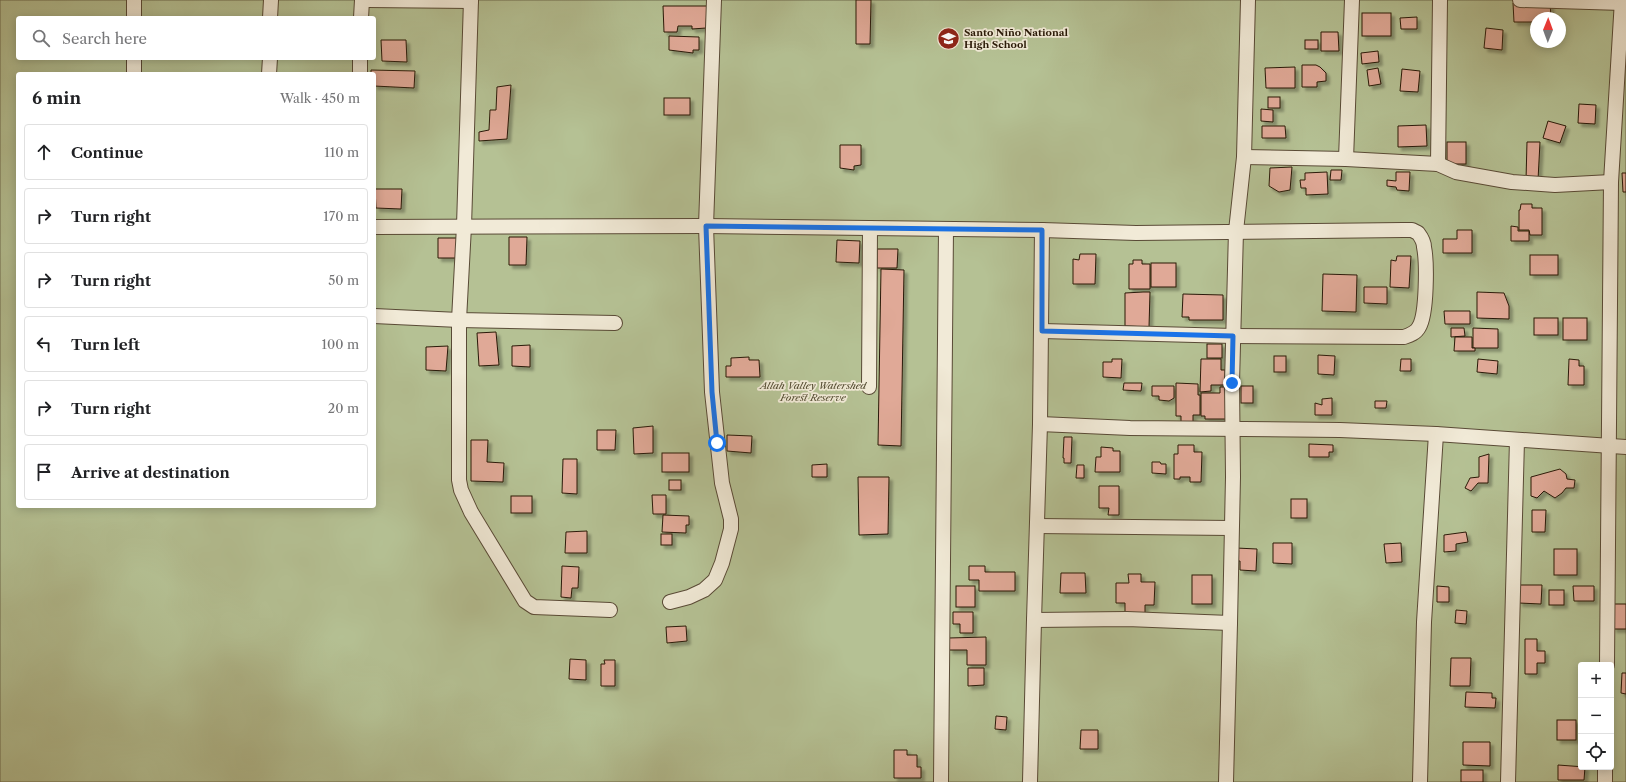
<!DOCTYPE html>
<html lang="en">
<head>
<meta charset="utf-8">
<style>
	body { margin:0; font-family:"Libre Caslon Text",serif; background:#f2f2f2; color:#202124 }
	.controls { position:absolute; right:12px; bottom:12px; display:grid; overflow:hidden; border-radius:4px; box-shadow:0 2px 10px #0003 }
	.controls button { width:36px; height:36px; display:grid; place-items:center; padding:0; border:0; border-bottom:1px solid #e0e0e0; background:#fff; color:#202124; font:20px sans-serif }
	.compass { position:absolute; left:1530px; top:12px; width:36px; height:36px; border-radius:50%; background:#fff; box-shadow:0 2px 10px #0003; rotate:1deg }
	.stop { position:absolute; width:12px; height:12px; margin:-9px; border:3px solid #1a73e8; border-radius:50%; background:#fff }
	.stop.end { background:#1a73e8; border-color:#fff; box-shadow:0 1px 4px #0008 }
	.list { margin:0; padding:0; list-style:none }
	h2 { display:flex; justify-content:space-between; align-items:center; height:52px; margin:0; padding:0 16px; font-size:17px }
	h2 small { font-size:13px; font-weight:400; color:#757577 }
	.list li { display:grid; grid-template-columns:26px 1fr auto; gap:12px; align-items:center; box-sizing:border-box; height:56px; margin:0 8px 8px; padding:0 8px; border:1px solid #e0e0e0; border-radius:4px }
	.list b { display:block; font-size:15px; white-space:nowrap }
	.list em { font-size:13px; font-style:normal; color:#757577 }
	.icon { flex:none; width:22px; height:22px; fill:none; stroke:currentColor; stroke-width:2; stroke-linecap:round; stroke-linejoin:round }
	.map { position:relative; flex:none; width:1626px; height:782px; overflow:hidden }
	.search { position:absolute; background:#fff; box-shadow:0 2px 10px #0003; left:16px; top:16px; width:360px; height:44px; display:flex; align-items:center; gap:10px; box-sizing:border-box; padding:0 14px; border-radius:4px; color:#757577; font-size:15px }
	.panel { position:absolute; background:#fff; box-shadow:0 2px 10px #0003; left:16px; top:72px; width:360px; height:436px; border-radius:4px }
	.map>svg:first-child { display:block }
</style>
</head>
<body>
<div class="map">
<svg width="1626" height="782" viewBox="0 0 1626 782">
	<defs>
		<filter id="shadow"><feDropShadow dx="3.5" dy="3.5" stdDeviation="1" flood-color="#0004"/></filter>
	</defs>
	<rect width="100%" height="100%" fill="#eadec1"/>
	<filter id="stains"><feTurbulence type="fractalNoise" baseFrequency=".005" numOctaves="4"/><feColorMatrix values="0 0 0 0 .2 0 0 0 0 .09 0 0 0 0 .02 0 0 0 .5 -.17"/></filter>
	<radialGradient id="worn" r=".72"><stop offset=".6" stop-color="#630" stop-opacity="0"/><stop offset="1" stop-color="#630" stop-opacity=".3"/></radialGradient>
	<path fill="#b5c194" stroke="#6f6d4e" fill-rule="evenodd" d="M 0,0 L 1626,0 L 1626,782 L 0,782 ZM 18,18 L 374,18 L 374,58 L 18,58 ZM 1536,18 L 1560,18 L 1560,42 L 1536,42 ZM 18,74 L 374,74 L 374,506 L 18,506 ZM 1581,665 L 1611,665 L 1611,767 L 1581,767 Z"/>
	<g fill="#e0a997" stroke="#291907" filter="url(#shadow)">
		<polygon points="856,0 871,0 870,44 856,44"/>
		<polygon points="1513,3 1550,3 1551,18 1536,18 1536,22 1514,22"/>
		<polygon points="663,6 707,6 706,28 692,29 692,26 678,26 677,32 664,32"/>
		<rect x="1362" y="13" width="29" height="23"/>
		<polygon points="1417,17 1417,29 1401,29 1400,18"/>
		<polygon points="1486,28 1503,30 1502,50 1484,48"/>
		<polygon points="1321,32 1338,32 1339,51 1321,51"/>
		<polygon points="669,36 699,37 699,50 693,50 693,53 669,50"/>
		<polygon points="381,40 406,40 407,62 382,61"/>
		<rect x="1305" y="40" width="13" height="9"/>
		<polygon points="1378,51 1379,62 1362,64 1361,53"/>
		<polygon points="1302,65 1316,65 1320,67 1326,73 1326,81 1317,82 1317,87 1302,87"/>
		<polygon points="1295,67 1295,88 1266,88 1265,68"/>
		<polygon points="1378,68 1381,84 1369,86 1367,70"/>
		<polygon points="1402,69 1420,71 1418,92 1400,91"/>
		<polygon points="371,70 415,71 414,88 374,86 374,74 371,74"/>
		<polygon points="511,85 507,139 479,141 479,132 489,130 490,110 496,110 497,87"/>
		<rect x="1268" y="97" width="12" height="11"/>
		<rect x="664" y="98" width="26" height="17"/>
		<polygon points="1579,104 1596,105 1595,124 1578,123"/>
		<polygon points="1261,109 1273,110 1273,122 1261,121"/>
		<polygon points="1548,121 1566,126 1560,143 1543,138"/>
		<polygon points="1426,125 1427,146 1398,147 1398,126"/>
		<polygon points="1262,126 1285,126 1286,138 1262,138"/>
		<rect x="1447" y="142" width="19" height="22"/>
		<polygon points="1527,142 1540,142 1538,180 1526,180"/>
		<polygon points="840,145 861,145 861,165 854,166 854,170 840,168"/>
		<polygon points="1292,167 1290,190 1279,192 1269,186 1270,168"/>
		<polygon points="1331,170 1342,170 1341,180 1330,180"/>
		<polygon points="1327,172 1328,194 1306,195 1306,188 1301,188 1300,180 1305,180 1305,173"/>
		<polygon points="1396,172 1410,172 1409,191 1397,190 1396,187 1387,186 1387,180 1396,181"/>
		<polygon points="1622,173 1626,173 1626,192 1623,192"/>
		<polygon points="375,189 402,189 401,209 376,208"/>
		<polygon points="1521,204 1532,204 1532,208 1542,208 1542,235 1530,235 1529,230 1519,230 1519,210 1520,210"/>
		<polygon points="1511,226 1518,227 1518,231 1529,231 1529,241 1511,241"/>
		<polygon points="1457,230 1472,230 1472,253 1443,253 1443,239 1457,239"/>
		<polygon points="509,237 527,237 526,265 509,265"/>
		<polygon points="438,238 459,238 457,258 438,258"/>
		<polygon points="837,240 860,241 859,263 836,262"/>
		<polygon points="877,249 898,249 897,268 877,268"/>
		<polygon points="1080,254 1096,254 1095,284 1073,284 1073,259 1079,260"/>
		<rect x="1530" y="255" width="28" height="20"/>
		<polygon points="1397,256 1411,256 1409,288 1390,287 1391,260 1396,261"/>
		<polygon points="1133,260 1142,260 1142,264 1150,264 1150,289 1129,289 1129,264 1133,264"/>
		<rect x="1151" y="263" width="25" height="24"/>
		<polygon points="881,269 904,270 901,446 878,445"/>
		<polygon points="1323,274 1357,275 1356,312 1322,311"/>
		<polygon points="1364,287 1387,287 1387,304 1364,303"/>
		<polygon points="1143,292 1150,292 1149,327 1125,326 1125,293"/>
		<polygon points="1477,292 1504,293 1509,306 1509,319 1477,318"/>
		<polygon points="1183,294 1223,295 1223,320 1189,320 1189,317 1182,317"/>
		<polygon points="1444,311 1470,311 1470,324 1445,324"/>
		<rect x="1534" y="318" width="24" height="17"/>
		<rect x="1563" y="318" width="24" height="22"/>
		<polygon points="1451,328 1464,328 1465,336 1451,337"/>
		<polygon points="1473,328 1498,329 1498,348 1473,348"/>
		<polygon points="496,332 499,365 479,366 477,333"/>
		<polygon points="1455,337 1472,337 1472,348 1475,348 1475,351 1454,351"/>
		<rect x="1207" y="344" width="15" height="14"/>
		<polygon points="530,345 530,367 512,366 512,346"/>
		<polygon points="448,346 446,371 426,370 426,347"/>
		<polygon points="1318,355 1335,356 1334,375 1318,374"/>
		<rect x="1274" y="356" width="12" height="16"/>
		<polygon points="749,357 749,360 759,360 760,377 726,377 726,366 731,366 731,358"/>
		<polygon points="1112,359 1122,359 1121,378 1103,377 1103,362 1112,362"/>
		<polygon points="1201,359 1221,359 1221,370 1225,370 1225,385 1211,385 1211,391 1200,392"/>
		<polygon points="1401,359 1411,359 1411,371 1400,371"/>
		<polygon points="1478,359 1498,361 1497,374 1477,372"/>
		<polygon points="1569,359 1579,360 1579,366 1584,366 1584,385 1568,385"/>
		<polygon points="1124,383 1142,383 1141,391 1123,390"/>
		<polygon points="1176,383 1198,384 1198,395 1200,395 1200,415 1193,415 1193,422 1181,422 1181,416 1176,416"/>
		<polygon points="1152,386 1174,386 1174,398 1169,401 1159,400 1159,396 1152,396"/>
		<rect x="1241" y="386" width="12" height="17"/>
		<polygon points="1220,387 1226,387 1226,419 1205,419 1205,416 1201,416 1201,393 1220,393"/>
		<polygon points="1332,398 1332,415 1315,415 1315,403 1322,405 1322,399"/>
		<polygon points="1375,401 1387,401 1386,408 1375,408"/>
		<polygon points="653,426 653,453 634,454 633,428"/>
		<polygon points="597,430 616,430 615,450 597,450"/>
		<polygon points="727,435 752,436 751,453 727,451"/>
		<polygon points="1064,437 1072,437 1071,463 1064,463 1064,458 1063,458"/>
		<polygon points="471,440 488,440 487,462 504,463 503,482 471,481"/>
		<polygon points="1309,444 1333,445 1333,452 1329,452 1329,457 1309,457"/>
		<polygon points="1178,445 1194,445 1194,452 1202,452 1201,482 1190,482 1190,477 1180,477 1180,479 1174,479 1174,454 1178,454"/>
		<polygon points="1101,447 1113,448 1113,451 1120,451 1120,472 1095,472 1096,457 1101,457"/>
		<rect x="662" y="453" width="27" height="19"/>
		<polygon points="1489,454 1488,483 1478,483 1471,491 1465,488 1470,478 1479,477 1479,457"/>
		<polygon points="563,459 577,459 577,494 562,493"/>
		<polygon points="1152,462 1160,462 1161,464 1166,464 1166,474 1152,473"/>
		<polygon points="827,464 827,477 812,477 812,465"/>
		<polygon points="1077,465 1084,465 1084,478 1076,478"/>
		<polygon points="1560,469 1566,474 1567,479 1575,480 1574,488 1566,488 1562,493 1555,498 1544,491 1537,498 1531,496 1531,477"/>
		<polygon points="858,477 889,477 888,534 859,535"/>
		<rect x="669" y="480" width="12" height="10"/>
		<polygon points="1099,486 1119,486 1119,515 1108,515 1109,508 1099,508"/>
		<polygon points="652,495 666,495 666,514 653,514"/>
		<rect x="511" y="496" width="21" height="17"/>
		<rect x="1291" y="499" width="16" height="19"/>
		<polygon points="1532,510 1546,510 1545,532 1532,532"/>
		<polygon points="663,515 689,516 689,525 686,525 686,533 662,532"/>
		<polygon points="587,531 587,553 565,553 566,532"/>
		<polygon points="1466,532 1468,542 1456,544 1456,551 1444,552 1444,535"/>
		<rect x="661" y="534" width="11" height="11"/>
		<polygon points="1273,543 1292,543 1292,564 1273,563"/>
		<polygon points="1401,543 1402,562 1386,563 1384,544"/>
		<polygon points="1236,548 1257,549 1256,571 1240,570 1240,561 1236,561"/>
		<rect x="1554" y="549" width="23" height="26"/>
		<polygon points="562,566 579,567 578,588 572,588 571,598 561,597"/>
		<polygon points="969,566 985,566 985,572 1015,572 1015,591 979,591 979,580 969,580"/>
		<polygon points="1061,573 1085,573 1086,593 1060,593"/>
		<polygon points="1128,574 1141,574 1141,582 1155,582 1154,605 1145,605 1145,616 1125,616 1125,603 1116,603 1116,583 1129,583"/>
		<rect x="1192" y="575" width="20" height="29"/>
		<polygon points="1519,585 1542,585 1541,604 1519,603"/>
		<rect x="956" y="586" width="19" height="21"/>
		<polygon points="1437,586 1449,587 1449,602 1437,602"/>
		<polygon points="1573,586 1594,586 1594,601 1574,601"/>
		<rect x="1549" y="590" width="15" height="15"/>
		<polygon points="1614,604 1626,604 1626,629 1613,629"/>
		<polygon points="1456,610 1467,611 1466,624 1455,623"/>
		<polygon points="953,612 973,612 973,633 960,633 960,624 953,624"/>
		<polygon points="686,626 687,641 667,643 666,627"/>
		<polygon points="986,637 986,665 967,665 967,650 949,650 949,638"/>
		<polygon points="1525,639 1537,639 1537,651 1545,651 1545,663 1537,663 1537,674 1525,674"/>
		<polygon points="1451,658 1471,658 1470,686 1450,686"/>
		<polygon points="570,659 586,660 586,680 569,679"/>
		<polygon points="604,660 615,660 615,686 601,686 601,664 605,664"/>
		<polygon points="968,668 984,668 984,685 968,686"/>
		<polygon points="1622,673 1626,673 1626,694 1621,693"/>
		<polygon points="1466,692 1492,693 1492,698 1496,698 1495,708 1465,707"/>
		<polygon points="996,716 1007,717 1006,730 995,729"/>
		<rect x="1557" y="720" width="19" height="20"/>
		<polygon points="1081,730 1098,730 1098,749 1080,749"/>
		<polygon points="1463,742 1490,742 1490,766 1463,765"/>
		<polygon points="894,750 907,750 907,755 917,755 917,767 921,767 921,778 894,778"/>
		<polygon points="1558,765 1585,767 1584,780 1558,780"/>
		<rect x="1461" y="770" width="22" height="12"/>
	</g>
	<g fill="none" stroke-linecap="round" stroke-linejoin="round">
		<defs>
			<g id="minor">
				<polyline points="368,0 471,1"/>
				<polyline points="471,0 464,226 459,320 459,480 461,490 471,512 525,601 534,607 610,610"/>
				<polyline points="1520,0 1622,3"/>
				<polyline points="134,18 134,0"/>
				<polyline points="270,18 271,0"/>
				<polyline points="361,18 362,0"/>
				<polyline points="134,74 134,58"/>
				<polyline points="269,74 270,58"/>
				<polyline points="360,74 360,58"/>
				<polyline points="1244,157 1346,159 1438,164 1456,172 1512,182 1555,185 1611,182"/>
				<polyline points="1346,159 1352,0"/>
				<polyline points="1438,164 1440,0"/>
				<path d="M 374,227 L 706,226 L 1042,230 L 1136,233 L 1403,230 L 1412,230 L 1418,233 C 1421,237 1424,241 1424,247 C 1427,262 1427,314 1419,327 C 1416,333 1410,335 1404,337 L 1233,336 L 1042,331"/>
				<polyline points="1042,230 1040,424 1034,620 1127,619 1230,623"/>
				<polyline points="374,316 459,320 615,323"/>
				<polyline points="869,387 870,228"/>
				<polyline points="1040,424 1130,428 1340,430 1436,434 1626,447"/>
				<polyline points="1037,526 1231,528"/>
				<polyline points="670,602 689,597 704,590 715,580 722,563 731,529 731,519 722,483 712,392 706,226 714,0"/>
				<polyline points="1607,665 1611,182 1622,0"/>
				<polyline points="941,782 946,229"/>
				<polyline points="1030,782 1034,620"/>
				<polyline points="1226,782 1230,623 1233,477 1232,383 1236,231 1244,157 1248,0"/>
				<polyline points="1420,782 1424,622 1436,434"/>
				<polyline points="1508,782 1517,440"/>
				<polyline points="1605,782 1605,767"/>
			</g>
		</defs>
		<use href="#minor" stroke="#594a36" stroke-width="16"/>
		<use href="#minor" stroke="#f1ead7" stroke-width="14"/>
	</g>
	<g fill="none" stroke-linecap="round" stroke-linejoin="round">
		<polyline stroke="#1a73e8" stroke-width="5" points="717,443 712,392 706,226 1042,230 1042,331 1233,336 1232,383"/>
	</g>
	<defs>
		<symbol id="school-disc" viewBox="-11 -11 22 22"><circle r="9.5" fill="#8f2418" stroke="#f1ead7"/><path d="M0-5L7-2L0 1L-7-2ZM-4 1L0 2.5L4 1V4Q0 6-4 4Z" fill="#fff"/></symbol>
	</defs>
	<g fill-rule="evenodd">
		<use href="#school-disc" x="936" y="26" width="25" height="25"/>
	</g>
	<g text-anchor="middle" stroke-width="3.5" stroke-linejoin="round" paint-order="stroke">
		<g font-size="10" font-weight="bold" fill="#291907" stroke="#f1ead7" text-anchor="start">
			<text x="964" y="36">Santo Niño National<tspan x="964" dy="12">High School</tspan></text>
		</g>
		<g font-size="10" font-style="italic" fill="#534b31" stroke="#f1ead7">
			<text x="813" y="389">Allah Valley Watershed<tspan x="813" dy="12">Forest Reserve</tspan></text>
		</g>
	</g>
	<rect width="100%" height="100%" filter="url(#stains)"/>
	<rect width="100%" height="100%" fill="url(#worn)"/>
</svg>
<div class="controls">
<button>+</button>
<button>−</button>
<button><svg class="icon" aria-label="locate" viewBox="0 0 24 24"><circle cx="12" cy="12" r="6"/><path d="M12 2v4M12 18v4M2 12h4M18 12h4"/></svg></button>
</div>
<svg class="compass" viewBox="-18 -18 36 36"><path d="M0-13l5 13h-10z" fill="#e53935"/><path d="M0 13l5-13h-10z" fill="#757577"/></svg>
<div class="stop" style="left:717px;top:443px"></div>
<div class="stop end" style="left:1232px;top:383px"></div>
<div class="search"><svg class="icon" aria-label="search" viewBox="0 0 24 24"><circle cx="10" cy="10" r="6"/><path d="M15 15l6 6"/></svg>Search here</div>
<section class="panel">
<h2>6 min<small>Walk · 450 m</small></h2>
<ul class="list">
<li><svg class="icon" aria-label="ahead" viewBox="0 0 24 24"><path d="M12 20V5M6 11l6-6 6 6"/></svg><div><b>Continue</b></div><em>110 m</em></li>
<li><svg class="icon" aria-label="right" viewBox="0 0 24 24"><path d="M7 20v-9h11M14 6l5 5-5 5"/></svg><div><b>Turn right</b></div><em>170 m</em></li>
<li><svg class="icon" aria-label="right" viewBox="0 0 24 24"><path d="M7 20v-9h11M14 6l5 5-5 5"/></svg><div><b>Turn right</b></div><em>50 m</em></li>
<li><svg class="icon" aria-label="left" viewBox="0 0 24 24"><path d="M17 20v-9H6M10 6l-5 5 5 5"/></svg><div><b>Turn left</b></div><em>100 m</em></li>
<li><svg class="icon" aria-label="right" viewBox="0 0 24 24"><path d="M7 20v-9h11M14 6l5 5-5 5"/></svg><div><b>Turn right</b></div><em>20 m</em></li>
<li><svg class="icon" aria-label="arrive" viewBox="0 0 24 24"><path d="M6 21V4h12l-3 4 3 4H6"/></svg><div><b>Arrive at destination</b></div></li>
</ul>
</section>
</div>
</body>
</html>
